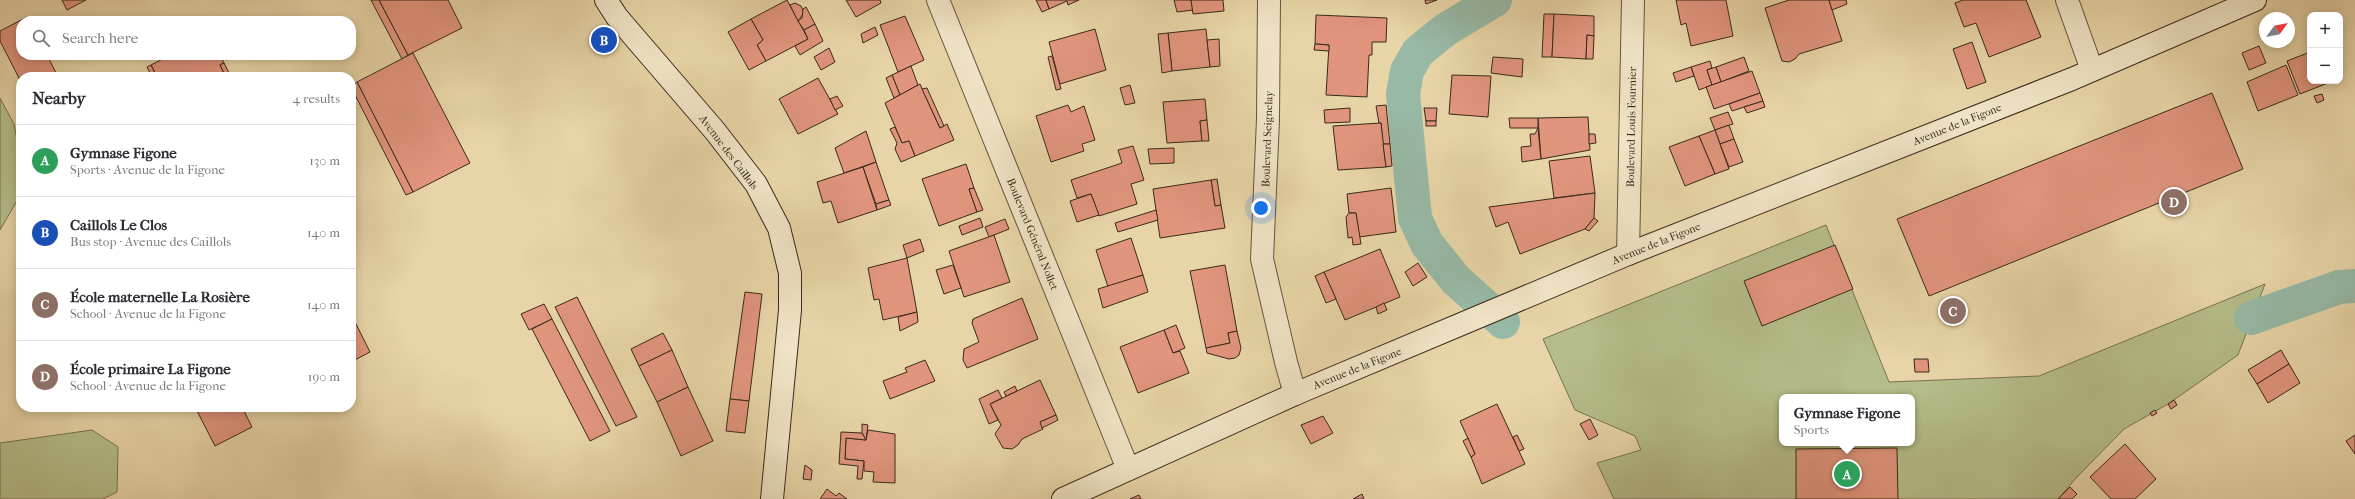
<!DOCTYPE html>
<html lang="en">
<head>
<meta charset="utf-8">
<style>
	body { margin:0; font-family:"IM FELL French Canon",serif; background:#f7f7f7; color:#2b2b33 }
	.controls { position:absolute; right:12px; top:12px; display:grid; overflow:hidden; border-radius:8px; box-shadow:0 2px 10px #0003 }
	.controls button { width:36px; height:36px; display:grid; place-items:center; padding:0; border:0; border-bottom:1px solid #e1e1e2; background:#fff; color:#2b2b33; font:20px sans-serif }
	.compass { position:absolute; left:2259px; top:12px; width:36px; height:36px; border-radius:50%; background:#fff; box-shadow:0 2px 10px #0003; rotate:57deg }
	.you { position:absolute; left:1261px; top:208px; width:14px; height:14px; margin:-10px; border:3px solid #fff; border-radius:50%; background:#1a73e8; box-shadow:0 0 0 6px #1a73e833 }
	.badge { display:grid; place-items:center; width:26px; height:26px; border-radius:50%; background:#8f2418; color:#fff; font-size:13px; font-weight:700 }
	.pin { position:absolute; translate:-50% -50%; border:2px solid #fff; box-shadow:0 1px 4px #0006 }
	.popup { position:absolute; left:1779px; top:394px; width:136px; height:52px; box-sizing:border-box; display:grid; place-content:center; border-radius:8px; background:#fff; filter:drop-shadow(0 1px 3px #0005); font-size:13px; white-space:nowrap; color:#7c7c81 }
	.popup b { font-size:15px; color:#2b2b33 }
	.popup::after { content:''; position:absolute; left:50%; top:100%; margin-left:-8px; border:8px solid transparent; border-top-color:#fff }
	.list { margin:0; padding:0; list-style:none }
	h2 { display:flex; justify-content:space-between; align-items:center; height:52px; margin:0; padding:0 16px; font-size:17px }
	h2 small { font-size:13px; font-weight:400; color:#7c7c81 }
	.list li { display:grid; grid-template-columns:26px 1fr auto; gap:12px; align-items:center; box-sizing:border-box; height:72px; padding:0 16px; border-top:1px solid #e1e1e2 }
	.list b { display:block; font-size:15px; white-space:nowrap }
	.list p { margin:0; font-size:13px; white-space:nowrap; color:#7c7c81 }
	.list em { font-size:13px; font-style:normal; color:#7c7c81 }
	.icon { flex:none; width:22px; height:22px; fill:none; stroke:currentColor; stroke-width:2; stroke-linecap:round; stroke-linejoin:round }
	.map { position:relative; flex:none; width:2355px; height:499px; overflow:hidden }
	.search { position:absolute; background:#fff; box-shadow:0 2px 10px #0003; left:16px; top:16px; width:340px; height:44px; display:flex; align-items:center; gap:10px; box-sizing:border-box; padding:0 14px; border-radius:16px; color:#7c7c81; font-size:15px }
	.panel { position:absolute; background:#fff; box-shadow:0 2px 10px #0003; left:16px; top:72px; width:340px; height:340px; border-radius:16px }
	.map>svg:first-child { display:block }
</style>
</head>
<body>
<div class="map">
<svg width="2355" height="499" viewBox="0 0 2355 499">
	<rect width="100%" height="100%" fill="#e8d5a7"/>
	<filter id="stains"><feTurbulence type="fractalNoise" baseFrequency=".005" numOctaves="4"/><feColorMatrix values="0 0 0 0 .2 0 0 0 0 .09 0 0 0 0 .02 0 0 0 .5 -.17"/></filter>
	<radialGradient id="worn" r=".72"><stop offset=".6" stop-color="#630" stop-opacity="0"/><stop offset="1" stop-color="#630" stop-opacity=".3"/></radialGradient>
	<g fill="#b5bd88" stroke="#777352" fill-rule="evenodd">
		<polygon points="0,98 14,124 21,160 21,194 0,230"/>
		<path d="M 1826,225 L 1889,382 L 2039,376 L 2265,284 L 2238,355 L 2168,404 L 2124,429 L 2077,477 L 2058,499 L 1614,499 L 1597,463 L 1641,450 L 1635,436 L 1575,410 L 1543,339 ZM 1782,397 L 1912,397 L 1912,443 L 1782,443 Z"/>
		<polygon points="92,430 118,447 117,492 103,499 0,499 0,443"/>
	</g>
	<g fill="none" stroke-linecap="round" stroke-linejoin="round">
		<g stroke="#97b9a6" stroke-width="34">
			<polyline points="1495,0 1445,30 1418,52 1407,71 1403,94 1415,218 1427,244 1456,280 1503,322"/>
			<polyline points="2251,318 2339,287 2355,286"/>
		</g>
	</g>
	<g fill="#e1957d" stroke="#39291c">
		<polygon points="62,0 86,0 67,10"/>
		<polygon points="371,0 379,0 408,55 402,59"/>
		<polygon points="379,0 448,0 462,28 408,55"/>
		<polygon points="787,0 808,39 766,61 757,45 763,40 751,19"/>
		<polygon points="846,0 880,0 881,3 856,17"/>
		<polygon points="1036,0 1046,0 1049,9 1042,12"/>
		<polygon points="1046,0 1079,0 1068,5 1067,1 1049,9"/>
		<polygon points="1174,0 1191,0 1193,10 1177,12"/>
		<polygon points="1191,0 1223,0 1224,11 1193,14"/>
		<polygon points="1425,0 1437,0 1426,4"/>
		<polygon points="1676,0 1726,0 1733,36 1691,46 1686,23 1681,25"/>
		<polygon points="1789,0 1829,0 1842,41 1799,54 1795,59 1789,62 1782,61 1765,8"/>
		<polygon points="1829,0 1846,0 1847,4 1832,10"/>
		<polygon points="1963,0 2026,0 2041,37 1989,57 1976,23 1964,27 1955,3"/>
		<polygon points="795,3 801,6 804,13 798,21 790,5"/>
		<polygon points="806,7 815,24 804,30 798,21 802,18 803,9"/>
		<polygon points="1544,14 1554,14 1552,57 1542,57"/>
		<polygon points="1554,14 1594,16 1594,36 1587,35 1586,59 1552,57"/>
		<polygon points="1316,15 1387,18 1386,42 1372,42 1372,55 1369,55 1367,97 1326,95 1329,45 1315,44"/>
		<polygon points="905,16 924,60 898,72 880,25"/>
		<polygon points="27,17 29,21 21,21 21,55 47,55 58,77 21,77 21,82 0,41 0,31"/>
		<polygon points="751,19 763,40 757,45 766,61 749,70 728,32"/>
		<polygon points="815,24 823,41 800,55 795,46 808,39 804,30"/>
		<polygon points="875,27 878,35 863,43 861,34"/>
		<polygon points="1095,29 1106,70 1060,84 1049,42"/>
		<polygon points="1206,29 1210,67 1172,71 1168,33"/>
		<polygon points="1168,33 1172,71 1162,73 1158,34"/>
		<polygon points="1587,35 1594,36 1593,59 1586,59"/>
		<polygon points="1219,39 1220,66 1210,67 1207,40"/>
		<polygon points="1972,42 1986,82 1967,89 1953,49"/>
		<polygon points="1315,44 1329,45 1329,51 1314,50"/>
		<polygon points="2259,46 2266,63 2249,70 2242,53"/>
		<polygon points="829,48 835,62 821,70 814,57"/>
		<polygon points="2310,52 2310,81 2333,81 2300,94 2287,61"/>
		<polygon points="413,53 470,163 413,192 357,82"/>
		<polygon points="170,55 220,55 224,63 220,65 226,77 157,77 151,65"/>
		<polygon points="1052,56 1061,89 1056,90 1048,57"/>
		<polygon points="1493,57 1523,59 1522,77 1491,73"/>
		<polygon points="1744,57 1749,71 1721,82 1716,67"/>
		<polygon points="1710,61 1712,68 1707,70 1712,85 1699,90 1691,67"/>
		<polygon points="224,63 231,77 226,77 220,65"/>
		<polygon points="151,65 157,77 152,77 147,67"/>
		<polygon points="2286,65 2298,95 2258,111 2247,82"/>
		<polygon points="911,66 918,85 900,95 892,75"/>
		<polygon points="1691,67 1694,76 1676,82 1673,73"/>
		<polygon points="1716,67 1721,82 1712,85 1707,70"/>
		<polygon points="1752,71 1760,93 1714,109 1706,87"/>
		<polygon points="892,75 900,95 894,98 886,78"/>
		<polygon points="1452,75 1491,76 1488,117 1449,114"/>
		<polygon points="818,78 838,114 798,134 779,99"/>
		<polygon points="357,82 413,192 406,195 351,87"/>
		<polygon points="920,84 940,128 947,124 954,140 915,156 909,141 902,143 885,103"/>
		<polygon points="1130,85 1135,103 1125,105 1120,88"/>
		<polygon points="927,88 944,126 940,128 922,89"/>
		<polygon points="1760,93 1763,101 1732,111 1729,104"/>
		<polygon points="2212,93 2243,169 1929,296 1897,219"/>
		<polygon points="2322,94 2324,100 2317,103 2314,96"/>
		<polygon points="837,96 843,106 835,110 830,99"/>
		<polygon points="1205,99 1207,120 1200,121 1202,141 1167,143 1163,102"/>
		<polygon points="1763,101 1765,107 1747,113 1744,107"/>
		<polygon points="1068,105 1071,112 1084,106 1095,140 1082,144 1084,151 1051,162 1036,116"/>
		<polygon points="1386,105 1390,144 1383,144 1381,123 1379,123 1376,106"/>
		<polygon points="1350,108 1350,122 1325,123 1324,110"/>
		<polygon points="1424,108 1437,108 1436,121 1426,121"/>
		<polygon points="1728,112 1733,124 1715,130 1710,118"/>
		<polygon points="1588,117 1590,150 1541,159 1538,118"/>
		<polygon points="1509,118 1538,118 1538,128 1510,128"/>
		<polygon points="1207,120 1209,141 1202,141 1200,121"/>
		<rect x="1426" y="121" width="10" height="5"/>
		<polygon points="1381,123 1386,167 1338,170 1333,126"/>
		<polygon points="1729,125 1734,139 1720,144 1715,130"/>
		<polygon points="895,127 902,143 909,141 915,156 901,162 895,149 897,143 890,129"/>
		<polygon points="1538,128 1541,159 1522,162 1521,147 1531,146 1530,134 1535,134"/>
		<polygon points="1715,130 1729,169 1715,174 1699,136"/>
		<polygon points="866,131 876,162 844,173 835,148"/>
		<polygon points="1589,134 1595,134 1596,143 1589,144"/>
		<polygon points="1699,136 1715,174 1685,186 1669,147"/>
		<polygon points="1734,139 1743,162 1729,167 1720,144"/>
		<polygon points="1383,144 1390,144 1392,166 1386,167"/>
		<polygon points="1133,146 1144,180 1131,184 1137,204 1099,216 1091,194 1077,198 1071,180 1122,163 1118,150"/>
		<polygon points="1174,148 1174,163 1150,164 1148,149"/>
		<polygon points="1590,156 1595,193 1554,198 1549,161"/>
		<polygon points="876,162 889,200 876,204 863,167"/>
		<polygon points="966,164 974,188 969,189 977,212 939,226 922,179"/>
		<polygon points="863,167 877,210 838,223 831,201 823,203 817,182"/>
		<polygon points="1217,179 1221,205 1215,206 1211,180"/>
		<polygon points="1211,180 1215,206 1221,205 1225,228 1160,238 1153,189"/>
		<polygon points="974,188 983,210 977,212 969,189"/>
		<polygon points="1391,188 1396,232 1359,237 1356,213 1349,213 1347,194"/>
		<polygon points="1595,193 1594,218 1585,229 1520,254 1508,222 1496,227 1489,207"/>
		<polygon points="1091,194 1099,215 1077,222 1070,201"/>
		<polygon points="889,200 891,205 877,210 876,204"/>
		<polygon points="1156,210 1158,220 1118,232 1115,223"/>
		<polygon points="1349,213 1356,213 1361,244 1353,245 1352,237 1348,238 1346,217"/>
		<polygon points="980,218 983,227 962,235 959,226"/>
		<polygon points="1594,218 1598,221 1589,231 1585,229"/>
		<polygon points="1005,219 1009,229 989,237 985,227"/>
		<polygon points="994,235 1010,282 964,297 949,251"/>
		<polygon points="1131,238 1143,275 1108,287 1096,250"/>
		<polygon points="920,239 924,251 907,258 903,245"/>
		<polygon points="1835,245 1853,289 1762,326 1744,281"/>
		<polygon points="1380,249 1400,297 1345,320 1324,272"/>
		<polygon points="907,258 917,312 883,320 879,299 874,300 868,268"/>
		<polygon points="1418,263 1427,277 1413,286 1405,272"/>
		<polygon points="953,265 961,288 944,294 936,270"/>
		<polygon points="1225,265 1237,331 1228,333 1230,343 1206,348 1190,271"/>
		<polygon points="1324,272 1336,299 1326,303 1315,276"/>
		<polygon points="1143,275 1148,292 1103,308 1098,289"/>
		<polygon points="745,292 762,294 749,401 730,399"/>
		<polygon points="577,297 637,417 616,426 555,307"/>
		<polygon points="1022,298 1038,339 967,368 963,360 964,349 979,342 972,323 973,319"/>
		<polygon points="1384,303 1387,310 1378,314 1376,307"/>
		<polygon points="544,304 552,319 529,330 521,314"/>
		<polygon points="917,312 918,322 900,331 898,317"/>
		<polygon points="351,314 356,324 351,326"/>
		<polygon points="552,319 610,431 590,441 532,329"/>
		<polygon points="356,324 370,352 351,362 351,325"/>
		<polygon points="1176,325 1185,348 1173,353 1164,330"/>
		<polygon points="1164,330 1173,353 1180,351 1189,373 1138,393 1120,347"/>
		<polygon points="1237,331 1241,348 1239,355 1235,358 1229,359 1207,353 1206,348 1230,343 1228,333"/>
		<polygon points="663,333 672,350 639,366 631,349"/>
		<polygon points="672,350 688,387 657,402 639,366"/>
		<polygon points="2281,350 2289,364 2257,384 2248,370"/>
		<polygon points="1914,359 1928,359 1929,372 1915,372"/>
		<polygon points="925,360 935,381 890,399 883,381 907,372 905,368"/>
		<polygon points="2289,364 2300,383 2268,403 2257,384"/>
		<polygon points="1040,380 1056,415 1040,422 1043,429 1022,439 1018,445 1012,449 1003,448 995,434 1001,425 990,404"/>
		<polygon points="1015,386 1017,391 1006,396 1004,392"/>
		<polygon points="688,387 713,441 681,456 657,402"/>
		<polygon points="998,390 1002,398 990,404 998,420 989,424 979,399"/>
		<polygon points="730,399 749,401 745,433 726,431"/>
		<polygon points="2174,400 2177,405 2171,409 2168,404"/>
		<polygon points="1497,404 1525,464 1482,484 1471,457 1475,454 1460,421"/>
		<polygon points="195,407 242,407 252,427 215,446"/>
		<polygon points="2155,410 2157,413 2152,416 2150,413"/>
		<polygon points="1056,415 1058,420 1042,428 1040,422"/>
		<polygon points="1323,416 1333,433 1311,444 1301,425"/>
		<polygon points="1590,419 1598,435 1589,440 1580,424"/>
		<polygon points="862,424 868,425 866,440 862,433"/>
		<polygon points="868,430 895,434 895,483 873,482 874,472 864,471 864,461 845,459 846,438 866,440"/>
		<polygon points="841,432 862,433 866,440 846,438 845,459 864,461 862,479 857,479 858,466 839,464"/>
		<polygon points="1517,435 1524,449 1519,451 1513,437"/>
		<polygon points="2355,435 2355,454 2346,441"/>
		<polygon points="1468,438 1475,454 1471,457 1463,441"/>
		<polygon points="2125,444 2156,479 2135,499 2111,499 2090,477"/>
		<polygon points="1897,448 1898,499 1796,499 1796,449"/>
		<polygon points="805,465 812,470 811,480 803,479"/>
		<polygon points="2070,487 2077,494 2072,499 2058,499"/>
		<polygon points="827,489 836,496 839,493 847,499 820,499"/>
		<polygon points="1362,494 1364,499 1353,499"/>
		<polygon points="1139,495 1141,499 1130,499"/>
	</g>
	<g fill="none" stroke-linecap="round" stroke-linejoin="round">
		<defs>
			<g id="street">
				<polyline points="938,0 1128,469"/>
				<polyline points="1269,0 1268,119 1262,259 1286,362 1295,394"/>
				<polyline points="2067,0 2092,70"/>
				<polyline points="1628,254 1633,0"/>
			</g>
			<g id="secondary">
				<polyline points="606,0 617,17 715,131 756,184 779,228 790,273 790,310 772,499"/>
				<polyline points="1063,499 1295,394 1628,254 2072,79 2255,0"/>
			</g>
		</defs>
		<use href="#street" stroke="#65543f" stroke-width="24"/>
		<use href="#secondary" stroke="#39291c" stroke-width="24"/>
		<use href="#street" stroke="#f0e4c6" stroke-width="22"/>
		<use href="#secondary" stroke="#f0e4c6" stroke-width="22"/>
	</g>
	<g text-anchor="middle" stroke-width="3" stroke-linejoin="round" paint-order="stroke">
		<g font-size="11" fill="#39291c" stroke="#f0e4c6">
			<text transform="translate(1957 124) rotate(-22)" y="4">Avenue de la Figone</text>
			<text transform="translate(1631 127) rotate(-89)" y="4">Boulevard Louis Fournier</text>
			<text transform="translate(1267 139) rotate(-88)" y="4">Boulevard Seignelay</text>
			<text transform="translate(729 152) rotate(53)" y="4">Avenue des Caillols</text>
			<text transform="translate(1033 234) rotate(68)" y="4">Boulevard Général Nollet</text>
			<text transform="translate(1656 243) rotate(-22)" y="4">Avenue de la Figone</text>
			<text transform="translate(1357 368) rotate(-22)" y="4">Avenue de la Figone</text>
		</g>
	</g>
	<rect width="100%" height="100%" filter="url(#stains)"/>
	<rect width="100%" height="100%" fill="url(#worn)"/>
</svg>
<div class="controls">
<button>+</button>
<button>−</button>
</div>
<svg class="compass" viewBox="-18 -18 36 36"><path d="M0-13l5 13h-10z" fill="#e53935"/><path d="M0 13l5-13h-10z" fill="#7c7c81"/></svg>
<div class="you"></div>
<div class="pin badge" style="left:1847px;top:474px;background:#2e9e5b">A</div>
<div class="popup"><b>Gymnase Figone</b>Sports</div>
<div class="pin badge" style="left:604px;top:40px;background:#1a4fb4">B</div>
<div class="pin badge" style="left:1953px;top:311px;background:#8d6e63">C</div>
<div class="pin badge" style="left:2174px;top:202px;background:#8d6e63">D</div>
<div class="search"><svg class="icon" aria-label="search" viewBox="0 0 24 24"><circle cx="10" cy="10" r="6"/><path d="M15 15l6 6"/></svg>Search here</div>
<section class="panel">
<h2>Nearby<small>4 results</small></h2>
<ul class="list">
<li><span class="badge" style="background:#2e9e5b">A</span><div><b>Gymnase Figone</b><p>Sports · Avenue de la Figone</p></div><em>130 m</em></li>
<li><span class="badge" style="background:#1a4fb4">B</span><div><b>Caillols Le Clos</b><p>Bus stop · Avenue des Caillols</p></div><em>140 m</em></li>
<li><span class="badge" style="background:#8d6e63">C</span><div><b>École maternelle La Rosière</b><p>School · Avenue de la Figone</p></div><em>140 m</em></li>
<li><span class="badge" style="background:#8d6e63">D</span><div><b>École primaire La Figone</b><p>School · Avenue de la Figone</p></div><em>190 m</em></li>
</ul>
</section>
</div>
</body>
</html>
